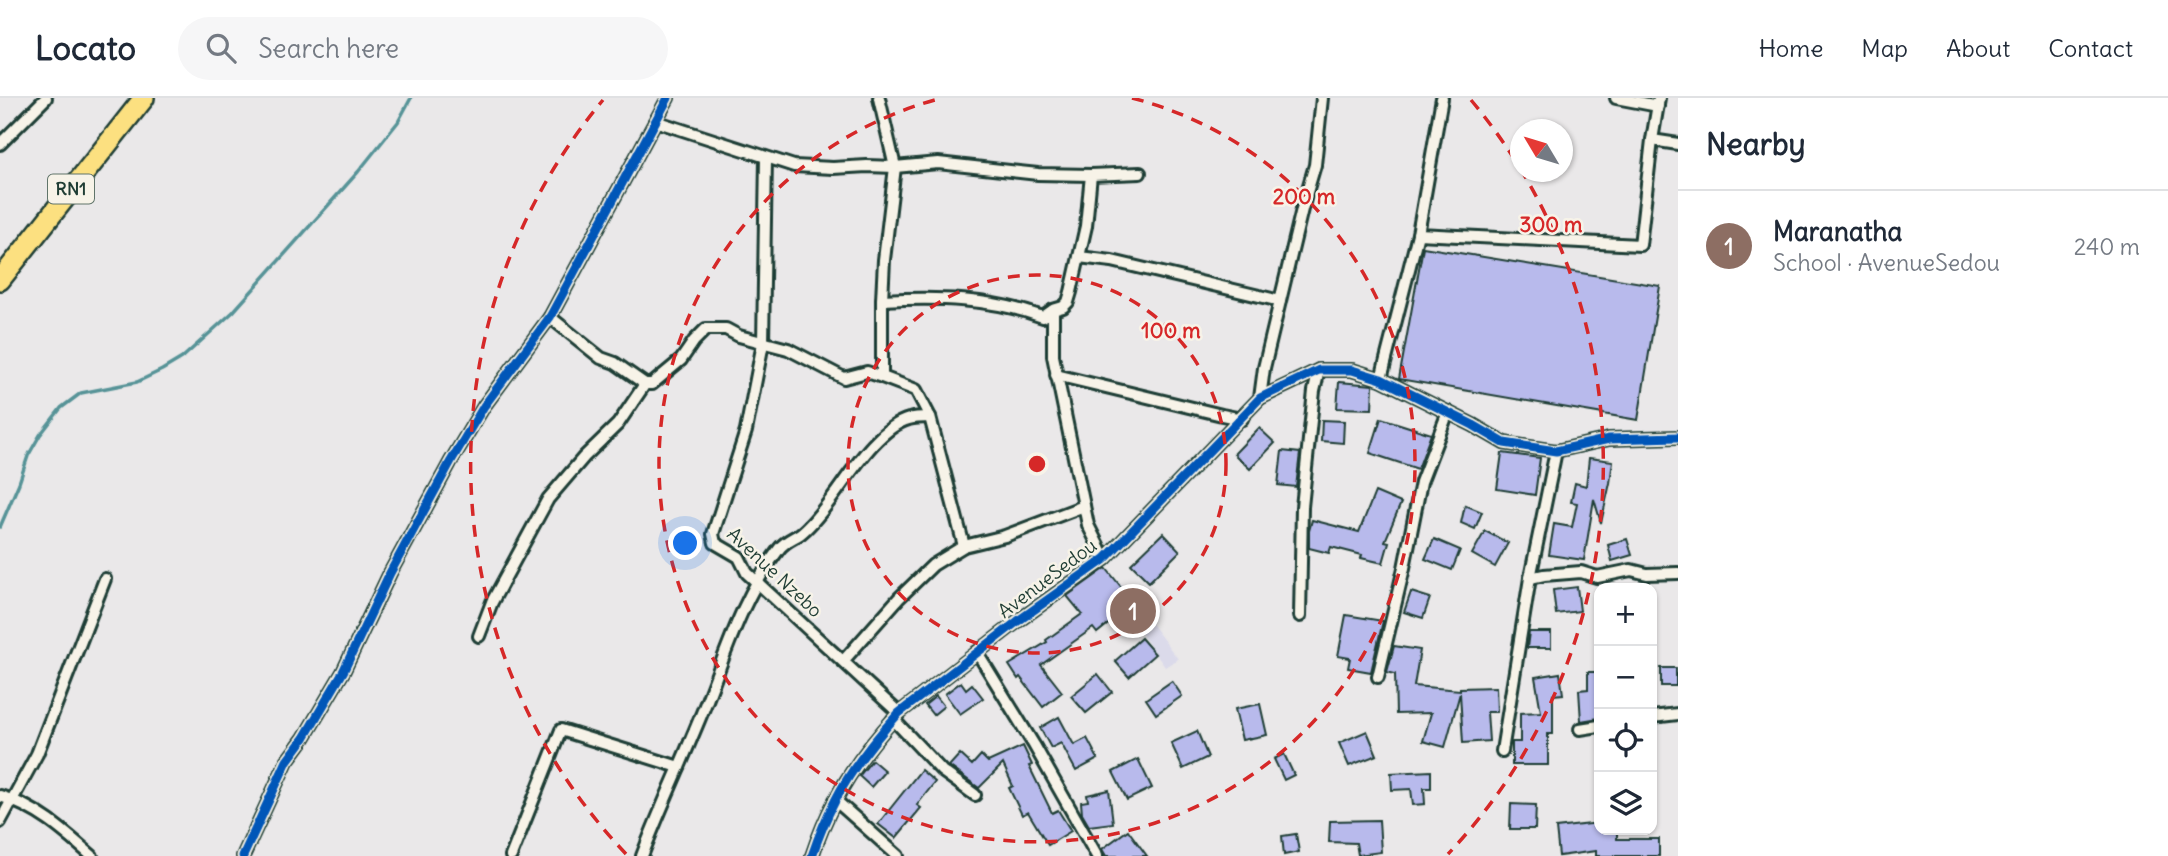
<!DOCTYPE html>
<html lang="en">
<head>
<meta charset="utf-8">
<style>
	body { margin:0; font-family:Delius,sans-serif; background:#f6f6f7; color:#1f2937 }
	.controls { position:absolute; right:21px; bottom:21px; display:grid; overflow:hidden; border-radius:14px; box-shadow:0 2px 5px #0004 }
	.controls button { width:63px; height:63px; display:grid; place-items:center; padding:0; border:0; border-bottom:2px solid #e0e1e3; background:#fff; color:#1f2937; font:35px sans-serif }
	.compass { position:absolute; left:1510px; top:21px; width:63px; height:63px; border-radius:50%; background:#fff; box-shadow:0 2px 5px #0004; rotate:308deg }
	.you { position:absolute; left:686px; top:446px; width:24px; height:24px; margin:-18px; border:5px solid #fff; border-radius:50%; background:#1a73e8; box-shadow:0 0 0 10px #1a73e833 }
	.badge { display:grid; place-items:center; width:46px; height:46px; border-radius:50%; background:#0b8043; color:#fff; font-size:23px; font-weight:700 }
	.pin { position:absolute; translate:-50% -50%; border:4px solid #fff; box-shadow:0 2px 7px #0006 }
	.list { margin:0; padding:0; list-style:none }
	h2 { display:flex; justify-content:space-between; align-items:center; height:91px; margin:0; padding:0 28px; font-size:30px }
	h2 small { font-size:23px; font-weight:400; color:#747a83 }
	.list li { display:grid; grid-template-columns:46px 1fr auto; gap:21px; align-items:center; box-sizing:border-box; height:112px; padding:0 28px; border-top:2px solid #e0e1e3 }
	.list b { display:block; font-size:26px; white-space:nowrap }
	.list p { margin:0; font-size:23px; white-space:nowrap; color:#747a83 }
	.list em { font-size:23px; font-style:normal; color:#747a83 }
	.icon { flex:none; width:38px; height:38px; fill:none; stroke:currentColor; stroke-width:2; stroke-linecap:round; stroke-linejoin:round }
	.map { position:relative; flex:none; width:1678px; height:758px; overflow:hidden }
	header { display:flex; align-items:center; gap:42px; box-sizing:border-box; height:98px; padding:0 35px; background:#fff; border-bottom:2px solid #e0e1e3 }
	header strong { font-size:33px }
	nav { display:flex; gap:38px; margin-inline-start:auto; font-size:24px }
	.search { width:490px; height:63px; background:#f6f6f7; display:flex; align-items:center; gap:18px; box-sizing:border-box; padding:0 24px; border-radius:38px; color:#747a83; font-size:26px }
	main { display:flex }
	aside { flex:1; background:#fff }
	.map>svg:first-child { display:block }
</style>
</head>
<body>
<header>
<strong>Locato</strong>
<div class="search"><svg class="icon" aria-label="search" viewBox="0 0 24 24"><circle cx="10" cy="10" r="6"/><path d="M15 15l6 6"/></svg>Search here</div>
<nav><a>Home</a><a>Map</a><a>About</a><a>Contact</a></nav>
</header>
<main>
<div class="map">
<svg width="1678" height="758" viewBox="0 0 1678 758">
	<rect width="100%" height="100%" fill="#eae8e9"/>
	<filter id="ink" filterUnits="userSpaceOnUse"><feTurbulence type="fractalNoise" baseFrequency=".0143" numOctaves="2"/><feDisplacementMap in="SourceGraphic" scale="14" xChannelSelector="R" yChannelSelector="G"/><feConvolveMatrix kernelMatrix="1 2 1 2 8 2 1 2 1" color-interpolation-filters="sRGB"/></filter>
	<g filter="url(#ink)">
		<polygon fill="#dbdaea" points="1118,482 1178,561 1165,569 1108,489"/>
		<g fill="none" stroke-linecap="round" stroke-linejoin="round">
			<polyline stroke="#579397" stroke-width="3.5" points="0,429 19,385 28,358 40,337 61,310 81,295 137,284 162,272 182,260 233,214 358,74 398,24 411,0"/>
		</g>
		<g fill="#b8baec" stroke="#1f3d34" stroke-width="2">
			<polygon points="1423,149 1660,188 1638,322 1399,281"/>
			<polygon points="1339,284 1373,287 1372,311 1337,310"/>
			<polygon points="1381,320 1431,336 1418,371 1370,355"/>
			<polygon points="1322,322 1344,323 1343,345 1321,343"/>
			<polygon points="1259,330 1275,345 1250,371 1234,356"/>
			<polygon points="1282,353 1300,355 1296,389 1278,387"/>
			<polygon points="1502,355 1540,360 1535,397 1497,391"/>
			<polygon points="1589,360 1613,363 1610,385 1601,425 1594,401 1584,462 1549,457 1554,426 1572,429 1577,405 1571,404 1575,385 1586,388"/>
			<polygon points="1375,394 1401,405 1385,443 1389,444 1383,465 1361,460 1362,457 1331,449 1329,455 1309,450 1309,433 1312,422 1359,434"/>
			<polygon points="1465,407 1482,414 1475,431 1461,425"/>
			<polygon points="1485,433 1508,445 1495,469 1472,456"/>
			<polygon points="1163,435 1180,453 1149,484 1131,466"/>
			<polygon points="1434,441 1460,452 1452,472 1425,461"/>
			<polygon points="1627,441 1632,457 1612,463 1608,447"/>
			<polygon points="1106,470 1134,505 1097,535 1093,530 1041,567 1062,594 1043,609 1020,579 1018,581 1009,567 1047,544 1046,542 1082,516 1067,498"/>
			<polygon points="1577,489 1580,513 1556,516 1553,492"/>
			<polygon points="1411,494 1430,500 1423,520 1404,514"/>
			<polygon points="1346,517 1383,523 1371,574 1348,570 1350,560 1338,558"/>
			<polygon points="1529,534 1551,534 1551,550 1527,550"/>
			<polygon points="1141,540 1155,556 1129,579 1115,563"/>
			<polygon points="1394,548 1420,552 1414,588 1460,592 1460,590 1496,589 1497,614 1487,614 1489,643 1463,645 1460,595 1445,649 1423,643 1431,615 1396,616 1395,576 1387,574"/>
			<rect x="1661" y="570" width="15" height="18"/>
			<polygon points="1588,574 1599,574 1599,620 1581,623 1579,592 1588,591"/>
			<polygon points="1560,575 1563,596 1553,597 1553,636 1548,636 1548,667 1512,667 1512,644 1520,644 1520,615 1541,614 1535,579"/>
			<polygon points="1098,576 1112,594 1086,615 1071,598"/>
			<polygon points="1172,583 1182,598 1156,616 1146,601"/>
			<polygon points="961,584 966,591 972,586 983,600 960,616 945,596"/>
			<polygon points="936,598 944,608 933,617 925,607"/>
			<polygon points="1260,606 1267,637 1242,642 1235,611"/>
			<polygon points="1059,619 1074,647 1087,640 1098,661 1076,673 1061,645 1051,650 1040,630"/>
			<polygon points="1197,633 1208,659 1183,671 1171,645"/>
			<polygon points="1367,633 1377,657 1349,668 1339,645"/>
			<polygon points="1023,648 1032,667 1029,668 1052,715 1058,712 1071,733 1048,747 1028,714 1022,717 1009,690 1013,688 1003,666 979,690 949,668 960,656 972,667 981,657 988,664"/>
			<polygon points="1284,656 1294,677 1284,682 1274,661"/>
			<polygon points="1138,661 1152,690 1127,702 1113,674"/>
			<polygon points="872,662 885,673 871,689 859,678"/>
			<polygon points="921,672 935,684 917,707 921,710 896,740 878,726"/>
			<polygon points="1431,673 1431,690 1424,690 1425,706 1413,707 1411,691 1392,692 1391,675"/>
			<polygon points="1109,692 1113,725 1089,728 1082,716 1081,704 1088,703 1087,697"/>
			<polygon points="1511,706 1536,707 1535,731 1510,731"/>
			<polygon points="1379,722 1381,754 1358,757 1356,745 1329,744 1330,723"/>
			<polygon points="1599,725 1599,732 1617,732 1617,741 1659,741 1659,758 1596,758 1596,753 1559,758 1556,730"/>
			<polygon points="1128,732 1147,758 1106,758 1102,751"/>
			<polygon points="1296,736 1299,754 1284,757 1282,738"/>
		</g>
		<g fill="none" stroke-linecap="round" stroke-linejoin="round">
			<defs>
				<g id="street">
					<path d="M 879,0 L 895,69 L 884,162 L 882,202 C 937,199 991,200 1043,219 L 1053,212 L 1053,258 L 1088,427 L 1105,461"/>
					<polyline points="1616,0 1658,8"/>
					<polyline points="655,23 794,68 833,70 867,68 895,69 938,65 1038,76 1091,77 1140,75"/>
					<polyline points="1652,42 1678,46"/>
					<polyline points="0,46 46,0"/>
					<polyline points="766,60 763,245 746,333 713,436 715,445 739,459 747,475 899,615"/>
					<polyline points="1418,136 1640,147 1652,42 1659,0"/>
					<polyline points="1079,159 1112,163 1280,203"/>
					<polyline points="882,202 882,279 916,292 930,319 964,448"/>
					<polyline points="1053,212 1063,209 1068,204 1071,194 1086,128 1091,77"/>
					<polyline points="550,219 601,260 615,265 645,286 652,286 681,262 694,243 706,231 726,231 739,238 788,251 844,280 867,274 882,279"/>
					<polyline points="1056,277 1222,317 1242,321"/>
					<polyline points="1381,281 1418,136 1442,0"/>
					<polyline points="1260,300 1264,270 1302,111 1315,67 1322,0"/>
					<polyline points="1530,480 1544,477 1581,474 1597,479 1631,472 1647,476 1678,475"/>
					<polyline points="1300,518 1302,409 1314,293 1319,272"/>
					<polyline points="479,538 492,504 548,401 584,359 618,326 645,286"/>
					<polyline points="977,554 1034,647 1097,758"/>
					<polyline points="844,562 899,500 933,467 964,448 1005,438 1084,408"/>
					<polyline points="1378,579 1404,470 1421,384 1448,314"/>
					<polyline points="1652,619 1678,616"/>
					<polyline points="893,621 942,673 975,697"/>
					<polyline points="1580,631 1599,628"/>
					<polyline points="1502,653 1530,480 1556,353"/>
					<path d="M 0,698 C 37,709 64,733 92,758"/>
					<polyline points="835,702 898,758"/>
					<polyline points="0,724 37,656 105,481"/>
					<polyline points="243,758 287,663 304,640 343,574 390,475 451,363 484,308 550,219 668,0"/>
					<polyline points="511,758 561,632 679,669"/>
					<path d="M 642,758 C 661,708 684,660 704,610 C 726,555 742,499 779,451 C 785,443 792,441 800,436 C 812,427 823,412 832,400 C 850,376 879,329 909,321 C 915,319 923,319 930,319"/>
					<path d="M 812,758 C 818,740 826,720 835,703 C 851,671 875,641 899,615 L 1018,523 L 1105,461 L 1260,300 L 1319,272 L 1352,272 L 1381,281 L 1473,327 L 1504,345 L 1556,353 L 1609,341 L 1678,339"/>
				</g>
				<polyline id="highway" points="0,182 144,0"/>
			</defs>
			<use href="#street" stroke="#1f3d34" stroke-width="16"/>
			<use href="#highway" stroke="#1f3d34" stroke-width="24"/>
			<use href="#street" stroke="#f7f3e8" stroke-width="10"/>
			<use href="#highway" stroke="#fce080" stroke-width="19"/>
			<defs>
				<g id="cycleway">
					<polyline points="243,758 287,663 304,640 343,574 390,475 451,363 484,308 550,219 668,0"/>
					<path d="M 812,758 C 818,740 826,720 835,703 C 851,671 875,641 899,615 L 1018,523 L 1105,461 L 1260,300 L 1319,272 L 1352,272 L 1381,281 L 1473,327 L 1504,345 L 1556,353 L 1609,341 L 1678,339"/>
				</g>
			</defs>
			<use href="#cycleway" stroke="#f7f3e8" stroke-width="13"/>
			<use href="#cycleway" stroke="#0057b8" stroke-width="9"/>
		</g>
	</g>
	<g fill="none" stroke="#d62828" stroke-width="3.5" stroke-dasharray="12 9">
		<circle cx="1037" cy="366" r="189"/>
		<path d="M1132 0A378 378 0 1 1 942 0"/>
		<path d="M626 756A567 567 0 0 1 603 2M1471 2A567 567 0 0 1 1448 756"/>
	</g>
	<g text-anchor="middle" stroke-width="5" stroke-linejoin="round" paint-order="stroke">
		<rect fill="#f7f3e8" stroke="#60746a" stroke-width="2" x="48" y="76.5" width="46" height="29" rx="5"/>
		<g font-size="18" font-weight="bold" fill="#1f3d34">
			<text x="71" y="97">RN1</text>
		</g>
		<g font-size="19" fill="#1f3d34" stroke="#f7f3e8">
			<text transform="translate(775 474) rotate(43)" y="7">Avenue Nzebo</text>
			<text transform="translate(1047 480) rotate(-37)" y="7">AvenueSedou</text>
		</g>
	</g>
	<circle cx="1037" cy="366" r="10" fill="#d62828" stroke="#f7f3e8" stroke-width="3.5"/>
	<g font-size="21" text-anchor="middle" font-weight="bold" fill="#d62828" stroke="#f7f3e8" stroke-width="5" stroke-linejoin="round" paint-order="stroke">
		<text x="1304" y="106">200 m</text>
		<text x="1551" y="134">300 m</text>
		<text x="1171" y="240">100 m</text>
	</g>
</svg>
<div class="controls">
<button>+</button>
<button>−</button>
<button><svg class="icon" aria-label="locate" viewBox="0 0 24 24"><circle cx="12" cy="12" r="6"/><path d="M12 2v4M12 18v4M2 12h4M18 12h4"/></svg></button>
<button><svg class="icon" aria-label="layers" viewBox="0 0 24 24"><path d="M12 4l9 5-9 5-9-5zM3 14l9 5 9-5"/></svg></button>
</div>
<svg class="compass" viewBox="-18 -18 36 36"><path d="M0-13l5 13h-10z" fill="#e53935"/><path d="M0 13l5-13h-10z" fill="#747a83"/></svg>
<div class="you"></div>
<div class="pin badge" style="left:1133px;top:513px;background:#8d6e63">1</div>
</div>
<aside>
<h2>Nearby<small></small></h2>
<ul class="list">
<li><span class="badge" style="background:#8d6e63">1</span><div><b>Maranatha</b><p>School · AvenueSedou</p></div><em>240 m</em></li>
</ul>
</aside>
</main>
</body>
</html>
